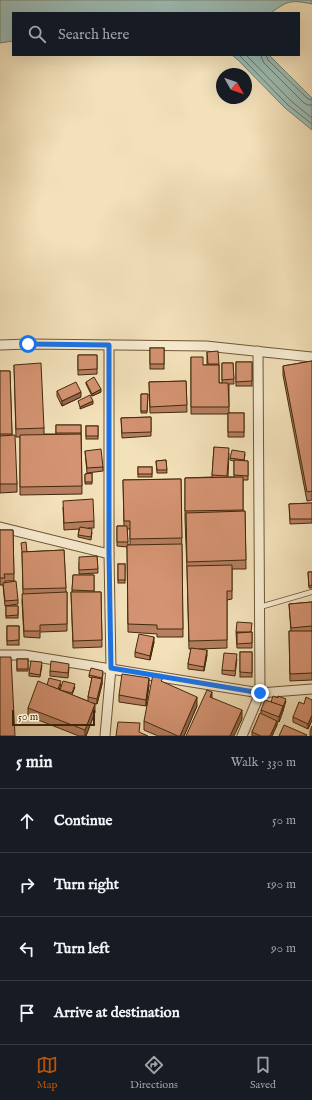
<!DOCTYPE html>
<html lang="en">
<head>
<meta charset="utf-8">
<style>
	body { margin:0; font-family:"IM FELL English",serif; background:#242831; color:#f1f3f6 }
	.compass { position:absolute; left:216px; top:68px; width:36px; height:36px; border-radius:50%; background:#171b24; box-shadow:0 4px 16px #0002; rotate:130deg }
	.scale { position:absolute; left:12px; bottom:10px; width:83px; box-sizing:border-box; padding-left:4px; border:2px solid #432909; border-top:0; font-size:11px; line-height:14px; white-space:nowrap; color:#432909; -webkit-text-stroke:3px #f7ecd2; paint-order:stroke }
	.stop { position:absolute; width:12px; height:12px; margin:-9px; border:3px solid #1a73e8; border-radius:50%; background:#fff }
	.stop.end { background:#1a73e8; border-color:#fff; box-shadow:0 1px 4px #0008 }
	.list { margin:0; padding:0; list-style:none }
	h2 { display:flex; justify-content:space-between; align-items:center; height:52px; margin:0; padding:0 16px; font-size:17px }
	h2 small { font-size:13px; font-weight:400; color:#9ea1a6 }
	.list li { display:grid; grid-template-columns:26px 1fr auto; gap:12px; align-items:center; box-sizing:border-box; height:64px; padding:0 16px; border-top:1px solid #363941 }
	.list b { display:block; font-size:15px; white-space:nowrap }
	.list em { font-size:13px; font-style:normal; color:#9ea1a6 }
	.icon { flex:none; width:22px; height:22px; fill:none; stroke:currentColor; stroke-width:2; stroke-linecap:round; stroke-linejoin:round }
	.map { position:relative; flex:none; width:312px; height:736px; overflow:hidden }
	.search { position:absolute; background:#171b24; box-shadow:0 4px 16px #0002; left:12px; right:12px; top:12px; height:44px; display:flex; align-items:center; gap:10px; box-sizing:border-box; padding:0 14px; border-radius:0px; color:#9ea1a6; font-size:15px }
	.sheet { height:308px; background:#171b24 }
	nav { display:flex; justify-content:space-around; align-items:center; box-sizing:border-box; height:56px; border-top:1px solid #363941; background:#171b24; font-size:11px; color:#9ea1a6 }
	nav a { display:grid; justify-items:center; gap:2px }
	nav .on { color:#b45309 }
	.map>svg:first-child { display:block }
</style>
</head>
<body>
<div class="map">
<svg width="312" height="736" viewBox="0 0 312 736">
	<rect width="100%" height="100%" fill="#f3e1ba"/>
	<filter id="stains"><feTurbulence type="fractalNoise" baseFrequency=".005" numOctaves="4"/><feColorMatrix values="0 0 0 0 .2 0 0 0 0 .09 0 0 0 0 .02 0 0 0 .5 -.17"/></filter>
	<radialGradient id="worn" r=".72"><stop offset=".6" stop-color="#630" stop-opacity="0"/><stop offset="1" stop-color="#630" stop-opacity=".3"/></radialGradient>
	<g fill="#9cbcb5" stroke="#788170">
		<path d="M 0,0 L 312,0 L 312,4 C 292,0 288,0 271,13 L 13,13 L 13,41 L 0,43 Z"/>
		<polygon points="232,55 269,55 312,98 312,130 285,108 238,60"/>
	</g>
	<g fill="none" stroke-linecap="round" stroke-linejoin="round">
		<g stroke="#70725f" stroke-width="1">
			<polyline points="239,55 288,105 312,124"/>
			<polyline points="246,55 291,101 312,118"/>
			<polyline points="261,55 262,59 264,63 304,103 308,105 312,105"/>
			<polyline points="266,55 268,60 308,99 312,100"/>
		</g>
		<defs>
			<polyline id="service" points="260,607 312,592"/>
			<g id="minor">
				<polyline points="0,345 28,344 206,346 312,357"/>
				<polyline points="0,527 109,554"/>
				<polyline points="0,655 24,655 260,693 312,689"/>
				<polyline points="105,736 111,668 109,554 109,345"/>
				<polyline points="242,736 260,693 258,351"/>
			</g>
		</defs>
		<use href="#service" stroke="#6f5735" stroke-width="6"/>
		<use href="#minor" stroke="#6f5735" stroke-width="11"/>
		<use href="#service" stroke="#f7ecd2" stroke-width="4.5"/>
		<use href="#minor" stroke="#f7ecd2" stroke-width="9"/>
	</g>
	<g fill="#b67e62" stroke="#432909" fill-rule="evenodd">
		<rect x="150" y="348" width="14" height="21"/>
		<polygon points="207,352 219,364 219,383 222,383 222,363 233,363 234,384 229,384 229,413 244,413 244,437 228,437 228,414 191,414 191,357 203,365 207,365"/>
		<polygon points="78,355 97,355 97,374 78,375"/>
		<polygon points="312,361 312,500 307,501 283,375 283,366"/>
		<rect x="236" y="362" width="16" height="24"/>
		<polygon points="14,365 44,428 44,434 56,434 56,425 81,425 82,494 20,495 20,437 16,437"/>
		<polygon points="0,371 10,371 12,435 17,484 17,492 0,493"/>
		<polygon points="186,381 187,412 150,413 149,382"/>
		<polygon points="86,382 101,392 92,396 86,384"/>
		<polygon points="57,391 81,397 62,406 57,396"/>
		<polygon points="141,394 148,394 147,413 141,413"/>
		<polygon points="151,417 151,436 122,438 121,418"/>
		<rect x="86" y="426" width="12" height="13"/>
		<polygon points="214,447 229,453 228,477 234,477 234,461 230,460 230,458 245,454 244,461 248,461 248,480 243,480 243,511 245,511 246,569 232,569 232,599 227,600 227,648 198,649 207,655 204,671 188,669 188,664 191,649 189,649 187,570 185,519 185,478 212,477"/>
		<polygon points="85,451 103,467 103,471 87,473"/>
		<polygon points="166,460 167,473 157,473 156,461"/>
		<rect x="138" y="467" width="14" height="10"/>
		<polygon points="92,473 92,484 85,484 85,474"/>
		<path d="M 181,479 L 183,637 L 157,637 L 157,634 L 128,632 L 127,547 L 117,546 L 117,526 L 124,526 L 123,480 ZM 127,529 L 130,529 L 130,545 L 128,545 Z"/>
		<polygon points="312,503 312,523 290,524 289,504"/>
		<polygon points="63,507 94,521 94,528 88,528 92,532 91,540 78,537 79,529 64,530"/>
		<polygon points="0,530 13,530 14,581 5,581 5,582 18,600 18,604 5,606 3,585 0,585"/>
		<polygon points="64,550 66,592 67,592 67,631 40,632 40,638 24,637 22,601 23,594 22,552"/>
		<polygon points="97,556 98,573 79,574 79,562"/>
		<rect x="118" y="564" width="7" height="19"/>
		<polygon points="308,572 312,572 312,588 309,588"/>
		<polygon points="73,575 94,575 94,592 101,592 102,647 73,648 71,592 72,592"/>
		<polygon points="312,602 312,680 290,681 289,631 291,631 289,604"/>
		<rect x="6" y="606" width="12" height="12"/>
		<rect x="7" y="626" width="12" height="19"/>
		<polygon points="236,632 252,632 252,648 237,648"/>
		<polygon points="154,642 150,660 135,657 135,652"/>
		<rect x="240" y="652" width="12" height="25"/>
		<rect x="17" y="659" width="11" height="12"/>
		<polygon points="237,659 235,676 222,674 222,670"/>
		<polygon points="42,665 40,677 29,676 29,673"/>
		<polygon points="69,668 68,678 50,676 50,671"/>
		<polygon points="103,674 102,680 102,684 97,704 92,703 95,712 86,736 79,736 28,716 28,708 47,685 61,684 59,690 60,690 75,687 72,695 88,701 88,697 92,678 89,677 89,675"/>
		<polygon points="149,685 146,706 119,702 119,695"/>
		<polygon points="312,700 312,720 308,729 293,722 293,717 304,704"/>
		<polygon points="286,701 283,711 279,722 277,721 277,725 272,736 252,736 252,732 261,713 261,710 271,702"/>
		<polygon points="197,706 184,736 158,736 144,730 144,721"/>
		<polygon points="312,726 312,736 310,736 310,731"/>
	</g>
	<g fill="#946750" stroke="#432909">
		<polygon points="101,389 101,392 92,396 92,394"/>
		<polygon points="81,392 81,397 62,406 62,401"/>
		<polygon points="93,401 93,404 80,409 80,407"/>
		<polygon points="154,637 154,642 150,660 150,656"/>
		<polygon points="207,650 207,655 204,671 204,667"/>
		<polygon points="149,678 149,685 146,706 146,700"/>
		<polygon points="102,679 102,684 97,704 97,699"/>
		<polygon points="212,692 212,700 210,697"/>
		<polygon points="197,697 197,706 184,736 180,736"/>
		<polygon points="95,704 95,712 86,736 85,736 85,730"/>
		<polygon points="283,706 283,711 279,722 279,717"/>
		<polygon points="242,710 242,719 234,736 230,736"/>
		<polygon points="312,715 312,720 308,729 308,724"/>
		<polygon points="277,721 277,725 272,736 270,736"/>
	</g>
	<g fill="#d49372" stroke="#432909">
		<rect x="150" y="348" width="14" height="16"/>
		<polygon points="218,351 219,364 208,364 207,352"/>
		<polygon points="78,355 97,355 97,369 78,370"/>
		<polygon points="191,357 203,357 203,365 219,365 219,383 228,383 229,407 191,407"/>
		<polygon points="312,361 312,491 307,492 283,366"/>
		<polygon points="236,362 252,362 252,381 236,382"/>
		<polygon points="41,363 44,428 16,429 14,365"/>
		<polygon points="222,363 233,363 234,379 222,380"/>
		<polygon points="0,371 10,371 12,434 0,434"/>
		<polygon points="94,377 101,389 92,394 86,382"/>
		<polygon points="186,381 187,405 150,407 149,382"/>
		<polygon points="76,382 81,392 62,401 57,391"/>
		<polygon points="141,394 148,394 147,411 141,411"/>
		<polygon points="90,395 93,401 80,407 78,401"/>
		<rect x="228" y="413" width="16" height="19"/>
		<polygon points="151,417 151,432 122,433 121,418"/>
		<rect x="56" y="425" width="25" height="8"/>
		<rect x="86" y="426" width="12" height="10"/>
		<polygon points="81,434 82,486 20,487 20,435"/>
		<polygon points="15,435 17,484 0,484 0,436"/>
		<polygon points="214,447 229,448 227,476 212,475"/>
		<polygon points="101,449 103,467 87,468 85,451"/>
		<polygon points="232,450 245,452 244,460 230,458"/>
		<polygon points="166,460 167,470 157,470 156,461"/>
		<polygon points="234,460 248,461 248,476 234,475"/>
		<rect x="138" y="467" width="14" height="7"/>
		<polygon points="92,473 92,482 85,482 85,474"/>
		<polygon points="243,477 243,510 185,511 185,478"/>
		<polygon points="181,479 182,538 130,539 130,521 124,521 123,480"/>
		<polygon points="93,499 94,521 64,523 63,501"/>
		<polygon points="312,503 312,519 290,519 289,504"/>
		<polygon points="245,511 246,560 187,562 186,513"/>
		<polygon points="117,526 127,526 128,542 117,542"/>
		<polygon points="80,527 92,529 91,537 78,535"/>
		<polygon points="0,530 13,530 14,574 4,574 5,578 0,578"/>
		<polygon points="26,542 27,552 22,552 21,543"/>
		<polygon points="182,544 183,629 157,629 157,625 128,624 127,545"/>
		<polygon points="64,550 66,588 23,589 22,552"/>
		<polygon points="97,556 98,569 79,570 79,557"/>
		<rect x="118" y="564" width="7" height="16"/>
		<polygon points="232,565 232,591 227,591 227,640 189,641 187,566"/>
		<polygon points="308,572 312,572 312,585 309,586"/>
		<polygon points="73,575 94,575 94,591 72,590"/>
		<polygon points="16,581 18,600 5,601 3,583"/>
		<polygon points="67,592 67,624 40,625 40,631 24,631 22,594"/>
		<polygon points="71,592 101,592 102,640 73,641"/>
		<polygon points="312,602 312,626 291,628 289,604"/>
		<polygon points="6,606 18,606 18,615 6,616"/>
		<polygon points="237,622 252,623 251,632 236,632"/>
		<polygon points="7,626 19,626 19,640 7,641"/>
		<polygon points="289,631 312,631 312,673 290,674"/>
		<polygon points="252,632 252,643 237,644 237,633"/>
		<polygon points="139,634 154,637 150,656 135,652"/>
		<polygon points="191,648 207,650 204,667 188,664"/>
		<polygon points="240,652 252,652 252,673 240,672"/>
		<polygon points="224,653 237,654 235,671 222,670"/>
		<polygon points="0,657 11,657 15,736 0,736"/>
		<rect x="17" y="659" width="11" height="10"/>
		<polygon points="31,661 42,662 40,675 29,673"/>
		<polygon points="51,661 69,664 68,673 50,671"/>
		<polygon points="91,668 103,671 102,678 89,675"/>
		<polygon points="122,674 149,678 146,700 119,695"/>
		<polygon points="153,674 163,678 161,681 197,697 180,736 178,736 144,721"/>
		<polygon points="92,677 102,679 97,699 88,697"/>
		<polygon points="49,678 61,681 58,689 47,685"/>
		<polygon points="38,681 95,704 85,730 28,708"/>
		<polygon points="63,681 75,684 72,693 60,690"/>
		<polygon points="207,690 212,692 210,697 242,710 230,736 186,736"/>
		<polygon points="273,696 278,698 278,696 286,699 283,707 271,702"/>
		<polygon points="306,697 312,700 312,715 308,724 293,717 299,702 304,704"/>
		<polygon points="265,700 283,706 279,717 261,710"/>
		<polygon points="260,713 277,721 270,736 261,736 252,732"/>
		<polygon points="118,722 140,723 139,732 148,736 116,736"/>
		<polygon points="284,725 307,735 306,736 279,736"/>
	</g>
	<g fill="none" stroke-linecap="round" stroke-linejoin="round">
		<polyline stroke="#1a73e8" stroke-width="5" points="28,344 109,345 109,554 111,668 260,693"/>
	</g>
	<rect width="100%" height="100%" filter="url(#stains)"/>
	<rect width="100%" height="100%" fill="url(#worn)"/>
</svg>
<svg class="compass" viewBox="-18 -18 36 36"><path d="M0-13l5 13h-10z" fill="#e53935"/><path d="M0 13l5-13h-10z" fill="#9ea1a6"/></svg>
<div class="scale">50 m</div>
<div class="stop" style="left:28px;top:344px"></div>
<div class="stop end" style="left:260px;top:693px"></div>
<div class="search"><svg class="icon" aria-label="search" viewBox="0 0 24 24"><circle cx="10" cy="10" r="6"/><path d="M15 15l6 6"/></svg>Search here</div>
</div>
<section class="sheet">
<h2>5 min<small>Walk · 330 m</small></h2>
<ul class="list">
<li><svg class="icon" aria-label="ahead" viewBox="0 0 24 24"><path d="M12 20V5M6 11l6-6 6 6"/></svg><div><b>Continue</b></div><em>50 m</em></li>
<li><svg class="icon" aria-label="right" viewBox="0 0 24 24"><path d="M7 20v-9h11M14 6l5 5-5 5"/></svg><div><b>Turn right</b></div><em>190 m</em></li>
<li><svg class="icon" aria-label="left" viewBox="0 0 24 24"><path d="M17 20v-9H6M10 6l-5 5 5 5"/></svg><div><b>Turn left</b></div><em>90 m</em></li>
<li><svg class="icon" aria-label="arrive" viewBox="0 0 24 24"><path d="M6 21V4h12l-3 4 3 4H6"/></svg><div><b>Arrive at destination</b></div></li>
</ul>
</section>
<nav>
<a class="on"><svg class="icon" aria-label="map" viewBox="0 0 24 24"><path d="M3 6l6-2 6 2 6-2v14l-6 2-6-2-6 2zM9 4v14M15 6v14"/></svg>Map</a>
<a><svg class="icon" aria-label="directions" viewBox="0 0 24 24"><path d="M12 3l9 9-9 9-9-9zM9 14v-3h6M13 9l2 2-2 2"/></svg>Directions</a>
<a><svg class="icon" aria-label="saved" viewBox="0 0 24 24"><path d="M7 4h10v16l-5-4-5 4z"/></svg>Saved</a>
</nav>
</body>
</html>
